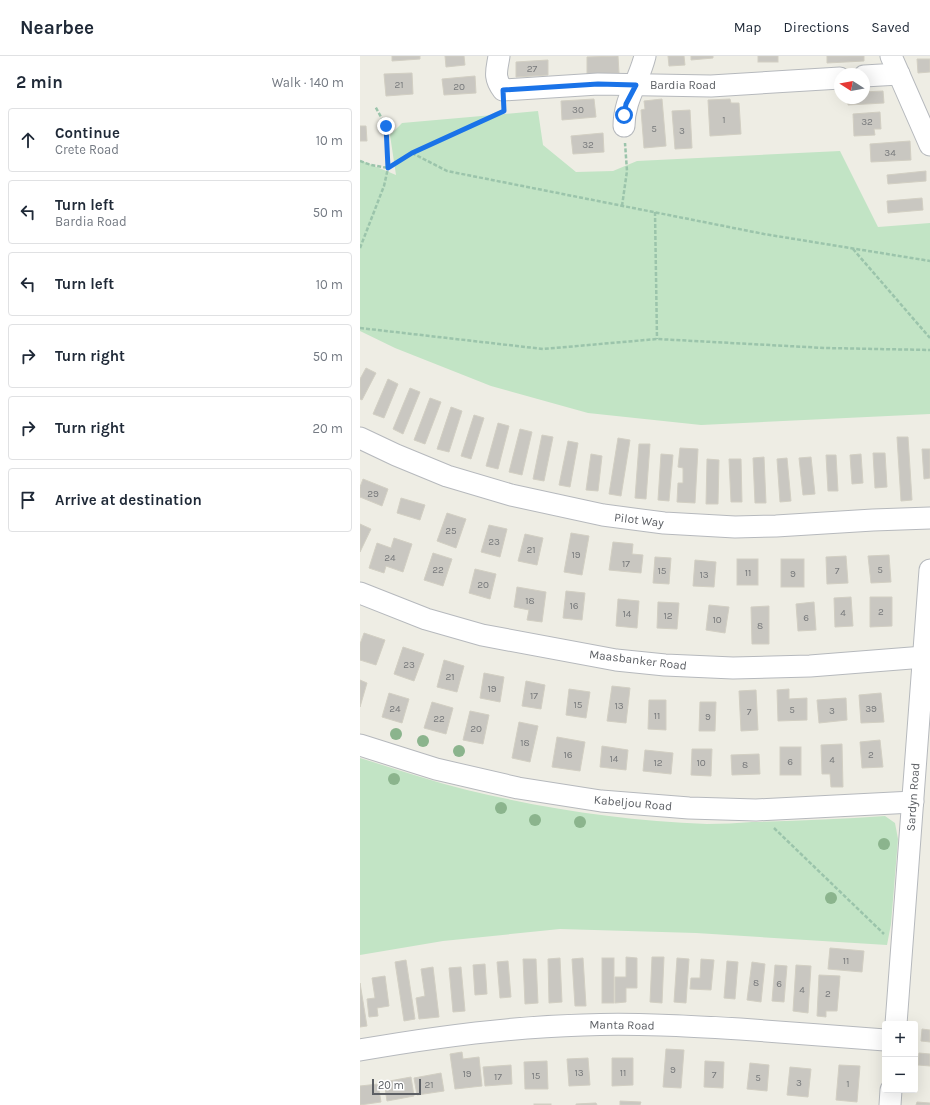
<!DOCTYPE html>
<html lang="en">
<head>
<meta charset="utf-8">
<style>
	body { margin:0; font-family:Karla,sans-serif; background:#f2f2f3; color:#1f2937 }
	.controls { position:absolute; right:12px; bottom:12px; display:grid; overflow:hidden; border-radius:4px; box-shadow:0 4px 16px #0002 }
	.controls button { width:36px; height:36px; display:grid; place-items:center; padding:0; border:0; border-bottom:1px solid #e0e1e3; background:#fff; color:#1f2937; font:20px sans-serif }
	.compass { position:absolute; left:474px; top:12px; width:36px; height:36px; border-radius:50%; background:#fff; box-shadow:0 4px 16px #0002; rotate:281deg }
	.scale { position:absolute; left:12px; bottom:10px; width:49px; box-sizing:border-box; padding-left:4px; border:2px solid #5c5f64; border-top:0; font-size:11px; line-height:14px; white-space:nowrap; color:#5c5f64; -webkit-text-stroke:3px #fff; paint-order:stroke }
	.stop { position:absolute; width:12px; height:12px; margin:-9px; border:3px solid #1a73e8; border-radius:50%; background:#fff }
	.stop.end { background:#1a73e8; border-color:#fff; box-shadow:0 1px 4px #0008 }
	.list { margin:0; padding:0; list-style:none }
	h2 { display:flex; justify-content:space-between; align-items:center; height:52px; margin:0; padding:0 16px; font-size:17px }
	h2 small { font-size:13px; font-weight:400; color:#747a83 }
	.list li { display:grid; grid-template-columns:26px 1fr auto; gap:12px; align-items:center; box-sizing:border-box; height:64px; margin:0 8px 8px; padding:0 8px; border:1px solid #e0e1e3; border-radius:4px }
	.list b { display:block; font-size:15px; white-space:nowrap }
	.list p { margin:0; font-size:13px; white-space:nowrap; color:#747a83 }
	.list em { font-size:13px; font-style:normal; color:#747a83 }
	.icon { flex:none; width:22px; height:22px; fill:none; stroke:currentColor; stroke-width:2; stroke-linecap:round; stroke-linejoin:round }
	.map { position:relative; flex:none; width:570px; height:1049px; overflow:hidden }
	header { display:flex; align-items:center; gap:24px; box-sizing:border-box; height:56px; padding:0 20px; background:#fff; border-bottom:1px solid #e0e1e3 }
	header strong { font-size:19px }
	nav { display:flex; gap:22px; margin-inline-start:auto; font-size:14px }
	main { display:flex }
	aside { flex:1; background:#fff }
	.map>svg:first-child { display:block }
</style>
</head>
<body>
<header>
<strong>Nearbee</strong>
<nav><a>Map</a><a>Directions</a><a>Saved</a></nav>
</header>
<main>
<aside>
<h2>2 min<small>Walk · 140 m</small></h2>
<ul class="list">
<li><svg class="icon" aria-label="ahead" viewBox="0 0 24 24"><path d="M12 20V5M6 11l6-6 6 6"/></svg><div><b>Continue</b><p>Crete Road</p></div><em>10 m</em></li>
<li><svg class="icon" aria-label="left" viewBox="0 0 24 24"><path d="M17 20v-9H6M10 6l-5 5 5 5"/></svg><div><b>Turn left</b><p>Bardia Road</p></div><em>50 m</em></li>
<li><svg class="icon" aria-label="left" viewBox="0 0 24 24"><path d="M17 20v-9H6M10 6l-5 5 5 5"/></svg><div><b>Turn left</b></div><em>10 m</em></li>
<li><svg class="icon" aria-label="right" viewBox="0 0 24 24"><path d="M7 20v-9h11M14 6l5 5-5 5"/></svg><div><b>Turn right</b></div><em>50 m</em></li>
<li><svg class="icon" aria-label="right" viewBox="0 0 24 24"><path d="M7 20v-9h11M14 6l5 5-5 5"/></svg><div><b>Turn right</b></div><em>20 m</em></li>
<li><svg class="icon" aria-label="arrive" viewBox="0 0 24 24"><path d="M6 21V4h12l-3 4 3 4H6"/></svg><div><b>Arrive at destination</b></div></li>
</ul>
</aside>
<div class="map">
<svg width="570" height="1049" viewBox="0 0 570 1049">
	<rect width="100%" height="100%" fill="#eeede4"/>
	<g fill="#c2e4c5">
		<polygon points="178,55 183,89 216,116 253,115 277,105 480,95 518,171 570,167 570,358 341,369 228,357 131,330 35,292 0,275 0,104 36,119 30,79 42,67"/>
		<path d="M 0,702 C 36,713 71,725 107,734 C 186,753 266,765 347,768 C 362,768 377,767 392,766 C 437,765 481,763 525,760 L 535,767 L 538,783 L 531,868 L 527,889 L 336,877 L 200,873 L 83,885 L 0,899 Z"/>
	</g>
	<g fill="#c9c7c1" stroke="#d2cfc3">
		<polygon points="32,0 60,0 60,3 32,5"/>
		<polygon points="85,0 104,0 105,9 86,11"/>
		<polygon points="258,0 259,17 227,18 227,1"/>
		<polygon points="308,0 324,0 325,9 309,10"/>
		<polygon points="331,0 353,0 353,2 331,4"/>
		<rect x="398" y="0" width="20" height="6"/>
		<polygon points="467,0 504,0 504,5 467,7"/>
		<polygon points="557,3 570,3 570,16 558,17"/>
		<polygon points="188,4 188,19 156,21 156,6"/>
		<polygon points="52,17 53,38 26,40 24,18"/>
		<polygon points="115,20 116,37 84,39 82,23"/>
		<polygon points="523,35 524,47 488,49 488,42 504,42 504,36"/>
		<polygon points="234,43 236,61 202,64 201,45"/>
		<polygon points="302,43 306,90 284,92 281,54 285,53 284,45"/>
		<polygon points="370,43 371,47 379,47 381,78 350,80 348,44"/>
		<polygon points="330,54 332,92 315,93 312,55"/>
		<polygon points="520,56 521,73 514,73 515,79 494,80 493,58"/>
		<polygon points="0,70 6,70 7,85 0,85"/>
		<polygon points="243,77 244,96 213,98 211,80"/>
		<polygon points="550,85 551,104 511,106 510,88"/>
		<polygon points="566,115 566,125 528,128 527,119"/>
		<polygon points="562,142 563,154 528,157 527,145"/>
		<polygon points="6,312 16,317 2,344 0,343 0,323"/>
		<polygon points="28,323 38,328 24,362 13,358"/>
		<polygon points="50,332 60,336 43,378 33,373"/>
		<polygon points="70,342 81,346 65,388 54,384"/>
		<polygon points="91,351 102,355 89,396 77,393"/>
		<polygon points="114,359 124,362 111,403 101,400"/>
		<polygon points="138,367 149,370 138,413 126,410"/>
		<polygon points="160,373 172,376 162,419 149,416"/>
		<polygon points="182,379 193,381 184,425 173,423"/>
		<polygon points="537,381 548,381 552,444 541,445"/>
		<polygon points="258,382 270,384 261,440 249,438"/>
		<polygon points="208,385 218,387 210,431 199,429"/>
		<polygon points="279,388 290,388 286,443 275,442"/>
		<polygon points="320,392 338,393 335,447 317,446 318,427 323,427 323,412 318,411"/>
		<polygon points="562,393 570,393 570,422 564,423"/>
		<polygon points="513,397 525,397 527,431 515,432"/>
		<polygon points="231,398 242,400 238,435 226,434"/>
		<polygon points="301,398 313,399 309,445 298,444"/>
		<polygon points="501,398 503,427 492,428 490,399"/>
		<polygon points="466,399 476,399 478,435 468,435"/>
		<polygon points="404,401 406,447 395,447 393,402"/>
		<polygon points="451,401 455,438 443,439 439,402"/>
		<polygon points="427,402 431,445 420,446 417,403"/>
		<polygon points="347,403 359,404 358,448 346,448"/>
		<polygon points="369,403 381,403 382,446 371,446"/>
		<polygon points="3,423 28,433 22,450 0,441 0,431"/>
		<polygon points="41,442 65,449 60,464 37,457"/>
		<polygon points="87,457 106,463 96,492 77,485"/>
		<polygon points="0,468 11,473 0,496"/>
		<polygon points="129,469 147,473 140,501 121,496"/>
		<polygon points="211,477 229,480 222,519 204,516"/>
		<polygon points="165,478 183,482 177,509 158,505"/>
		<polygon points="34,482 52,488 43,516 26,510 24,517 9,512 17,487 31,492"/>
		<polygon points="253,486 273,488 272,498 283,499 281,517 249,514"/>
		<polygon points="73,497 92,503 83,530 64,524"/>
		<polygon points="529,499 531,526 511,527 508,500"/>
		<polygon points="486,500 488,527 467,528 466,501"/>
		<polygon points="295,501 311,502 309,528 293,527"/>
		<rect x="377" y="503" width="21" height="26"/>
		<rect x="421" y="503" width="23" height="28"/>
		<polygon points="335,504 356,506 354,531 333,530"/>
		<polygon points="115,513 136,518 130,543 109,537"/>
		<polygon points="157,531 186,536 182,566 167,564 169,554 154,551"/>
		<polygon points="206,535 225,537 222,564 203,562"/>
		<polygon points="491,541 493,570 475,571 474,542"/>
		<polygon points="510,541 532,541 532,570 510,571"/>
		<polygon points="258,543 279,545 277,572 256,570"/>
		<polygon points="298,546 319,547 317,573 297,572"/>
		<polygon points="454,546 456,574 438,575 436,548"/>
		<polygon points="349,549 369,551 365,577 346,574"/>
		<polygon points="409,550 409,588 392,588 391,551"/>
		<polygon points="4,577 25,584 16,609 0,604 0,588"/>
		<polygon points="43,591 64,598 54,625 34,618"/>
		<polygon points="84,604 104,610 97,636 77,631"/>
		<polygon points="124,617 144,621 140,646 120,642"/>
		<polygon points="0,624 7,627 0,651"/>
		<polygon points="166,625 185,629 181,653 162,650"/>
		<polygon points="252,630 270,632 266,667 247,665"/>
		<polygon points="209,633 230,636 226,662 206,659"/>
		<polygon points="429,633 429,643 447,642 447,664 418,665 417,634"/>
		<polygon points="396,634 398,674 381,675 379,635"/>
		<polygon points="29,637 49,643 42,667 22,661"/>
		<polygon points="521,637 524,666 501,667 499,639"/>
		<polygon points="486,642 487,664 459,667 457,644"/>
		<polygon points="289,644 306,644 306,674 288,673"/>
		<polygon points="72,646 93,652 86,678 64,672"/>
		<polygon points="340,646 356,646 355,675 339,675"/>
		<polygon points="110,655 129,659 123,688 103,684"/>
		<polygon points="159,666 178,670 170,706 152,702"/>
		<polygon points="197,681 225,686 220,715 192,711"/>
		<polygon points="520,684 523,711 502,712 500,686"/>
		<polygon points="482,688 483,731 471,731 470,718 462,718 461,689"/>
		<polygon points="242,690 268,694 266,714 240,711"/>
		<rect x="420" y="691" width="21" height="28"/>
		<polygon points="332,693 352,693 351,720 331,719"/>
		<polygon points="285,694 313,697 311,718 283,715"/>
		<polygon points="399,698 400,718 372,719 371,699"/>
		<polygon points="470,892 504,895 502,916 468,913"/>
		<polygon points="266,901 277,902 277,932 266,932 266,946 255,947 255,921 266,921"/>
		<polygon points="292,901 304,901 302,947 290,946"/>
		<polygon points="200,902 202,946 189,947 188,903"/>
		<polygon points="223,902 226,950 215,950 212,903"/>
		<rect x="242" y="902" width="12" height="45"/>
		<polygon points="317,902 329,903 326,947 314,946"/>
		<polygon points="163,903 176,903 178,947 165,948"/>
		<polygon points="341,903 354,904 351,934 330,933 331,922 340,922"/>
		<polygon points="46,904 55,963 44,965 35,906"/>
		<polygon points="148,905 151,941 140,942 137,906"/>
		<polygon points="367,905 378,906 375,943 364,942"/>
		<polygon points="392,906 405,908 401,946 387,944"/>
		<polygon points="125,908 127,938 115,939 113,909"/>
		<polygon points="415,909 427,910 424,946 412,945"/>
		<polygon points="436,909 451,910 448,957 433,955"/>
		<polygon points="73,911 79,961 59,963 56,942 65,940 61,913"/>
		<polygon points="101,911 105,955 93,956 89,912"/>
		<polygon points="459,919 480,920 477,955 466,955 466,961 457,960"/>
		<polygon points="25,920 29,950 17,952 18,960 9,961 7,943 15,942 12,922"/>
		<polygon points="0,927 7,970 0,971"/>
		<polygon points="562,973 570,974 570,986 561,985"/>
		<polygon points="306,993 324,994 321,1032 303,1031"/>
		<polygon points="102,996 103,1003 119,1001 122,1030 95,1033 90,998"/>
		<polygon points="559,997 570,998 570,1010 558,1009"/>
		<polygon points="228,1002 230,1029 209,1030 207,1003"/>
		<polygon points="252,1002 273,1002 273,1029 252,1030"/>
		<polygon points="187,1005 188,1033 165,1033 164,1006"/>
		<polygon points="345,1005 364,1006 363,1032 344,1031"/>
		<polygon points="390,1007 409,1009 407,1035 387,1033"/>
		<polygon points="151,1009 152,1028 125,1030 123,1011"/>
		<polygon points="479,1009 500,1010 497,1046 476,1044"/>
		<polygon points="430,1011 451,1013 448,1041 427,1039"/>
		<polygon points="81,1017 84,1035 57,1039 54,1022"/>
		<polygon points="51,1021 54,1040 27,1045 24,1026"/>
		<polygon points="18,1028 21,1046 0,1049 0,1030"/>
		<polygon points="260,1045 281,1046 280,1049 260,1049"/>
		<polygon points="557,1046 570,1047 570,1049 556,1049"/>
		<polygon points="236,1047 237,1049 216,1049 216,1048"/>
		<rect x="174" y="1048" width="17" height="1"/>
	</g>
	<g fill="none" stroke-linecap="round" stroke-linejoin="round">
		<defs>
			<g id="minor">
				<path d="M 139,0 C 137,14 133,21 143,34 L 238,28 L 351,30 L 480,22"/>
				<polyline points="531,0 570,89"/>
				<polyline points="504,20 539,18"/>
				<path d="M 264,70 C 264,44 279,25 285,0"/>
				<polyline points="0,382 36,399 87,420 151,439 243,459 304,467 375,471 416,470 513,464 570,462"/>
				<polyline points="0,537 66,563 122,579 256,604 305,609 373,612 450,610 564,601"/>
				<polyline points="0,689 76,713 158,732 241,745 329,752 396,754 553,746"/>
				<polyline points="536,968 570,514"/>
				<path d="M 0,994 C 74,981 148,971 223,969 C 275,967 328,970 380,973 C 428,977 477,980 525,984"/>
				<polyline points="530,1049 531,1034"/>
			</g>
		</defs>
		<use href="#minor" stroke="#b6b9bd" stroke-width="23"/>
		<g stroke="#9bc4ab" stroke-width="2.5" stroke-dasharray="4 2" stroke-linecap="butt">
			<polyline points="52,97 87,115 404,178 570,205"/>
			<polyline points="0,105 11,109 28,112 52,97 144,55 144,52"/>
			<polyline points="262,150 267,115 265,87"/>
			<polyline points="295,156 297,283"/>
			<polyline points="0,192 24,130 28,112 26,70 15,50"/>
			<polyline points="493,193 570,282"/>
			<polyline points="0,272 183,293 297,283 465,292 570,294"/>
			<polyline points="414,772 524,878"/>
		</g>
		<use href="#minor" stroke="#fff" stroke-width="21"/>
	</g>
	<g fill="#8bb48d">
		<circle cx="36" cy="678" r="6"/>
		<circle cx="63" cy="685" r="6"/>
		<circle cx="99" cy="695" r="6"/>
		<circle cx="34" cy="723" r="6"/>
		<circle cx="141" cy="752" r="6"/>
		<circle cx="175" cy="764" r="6"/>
		<circle cx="220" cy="766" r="6"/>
		<circle cx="524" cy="788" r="6"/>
		<circle cx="471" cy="842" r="6"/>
	</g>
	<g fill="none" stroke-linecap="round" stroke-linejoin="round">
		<polyline stroke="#1a73e8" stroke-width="5" points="26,70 28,112 52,97 144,55 143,34 238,28 276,29 266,48 264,59"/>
	</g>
	<g text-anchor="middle" stroke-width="3.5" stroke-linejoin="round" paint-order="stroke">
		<g font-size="10" fill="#77797b">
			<text x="172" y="16">27</text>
			<text x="39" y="32">21</text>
			<text x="99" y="34">20</text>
			<text x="218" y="57">30</text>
			<text x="364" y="67">1</text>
			<text x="507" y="69">32</text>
			<text x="294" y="76">5</text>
			<text x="322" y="78">3</text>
			<text x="228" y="92">32</text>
			<text x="530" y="100">34</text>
			<text x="13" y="441">29</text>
			<text x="91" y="478">25</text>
			<text x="134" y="489">23</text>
			<text x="171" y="497">21</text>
			<text x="216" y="502">19</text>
			<text x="30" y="505">24</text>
			<text x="266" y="511">17</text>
			<text x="78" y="517">22</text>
			<text x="520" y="517">5</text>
			<text x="302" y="518">15</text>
			<text x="477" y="518">7</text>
			<text x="388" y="520">11</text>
			<text x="433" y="521">9</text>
			<text x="344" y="522">13</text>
			<text x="123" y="532">20</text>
			<text x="170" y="548">18</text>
			<text x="214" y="553">16</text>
			<text x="521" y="559">2</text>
			<text x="483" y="560">4</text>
			<text x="267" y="561">14</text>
			<text x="308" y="563">12</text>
			<text x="446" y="565">6</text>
			<text x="357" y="567">10</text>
			<text x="400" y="573">8</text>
			<text x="49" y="612">23</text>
			<text x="90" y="624">21</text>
			<text x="132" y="636">19</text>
			<text x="174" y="643">17</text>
			<text x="218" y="652">15</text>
			<text x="259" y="653">13</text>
			<text x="35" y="656">24</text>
			<text x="511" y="656">39</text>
			<text x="432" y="657">5</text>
			<text x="472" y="658">3</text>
			<text x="389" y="659">7</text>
			<text x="297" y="663">11</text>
			<text x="348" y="664">9</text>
			<text x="79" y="666">22</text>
			<text x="116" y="676">20</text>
			<text x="165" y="690">18</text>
			<text x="208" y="702">16</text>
			<text x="511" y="702">2</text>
			<text x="254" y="706">14</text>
			<text x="472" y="707">4</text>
			<text x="430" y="709">6</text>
			<text x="298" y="710">12</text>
			<text x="341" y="710">10</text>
			<text x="385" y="712">8</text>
			<text x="486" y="908">11</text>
			<text x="396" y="930">8</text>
			<text x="419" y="931">6</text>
			<text x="442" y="937">4</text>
			<text x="468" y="941">2</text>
			<text x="313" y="1017">9</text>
			<text x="219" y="1020">13</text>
			<text x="263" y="1020">11</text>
			<text x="107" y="1021">19</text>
			<text x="354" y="1022">7</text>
			<text x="176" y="1023">15</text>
			<text x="138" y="1024">17</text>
			<text x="398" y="1025">5</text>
			<text x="439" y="1030">3</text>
			<text x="488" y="1031">1</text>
			<text x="69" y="1032">21</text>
		</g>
		<g font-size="12" fill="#5c5f64" stroke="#fff">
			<text x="323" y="33">Bardia Road</text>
			<text transform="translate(279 464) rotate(7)" y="4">Pilot Way</text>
			<text transform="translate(278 604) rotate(7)" y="4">Maasbanker Road</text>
			<text transform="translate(553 741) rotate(-86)" y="4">Sardyn Road</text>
			<text transform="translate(273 747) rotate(5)" y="4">Kabeljou Road</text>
			<text transform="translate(262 969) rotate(1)" y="4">Manta Road</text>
		</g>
	</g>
</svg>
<div class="controls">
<button>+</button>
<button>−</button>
</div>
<svg class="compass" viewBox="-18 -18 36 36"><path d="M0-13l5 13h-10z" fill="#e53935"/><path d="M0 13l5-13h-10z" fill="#747a83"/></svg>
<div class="scale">20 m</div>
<div class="stop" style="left:264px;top:59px"></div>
<div class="stop end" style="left:26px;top:70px"></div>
</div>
</main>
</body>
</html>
